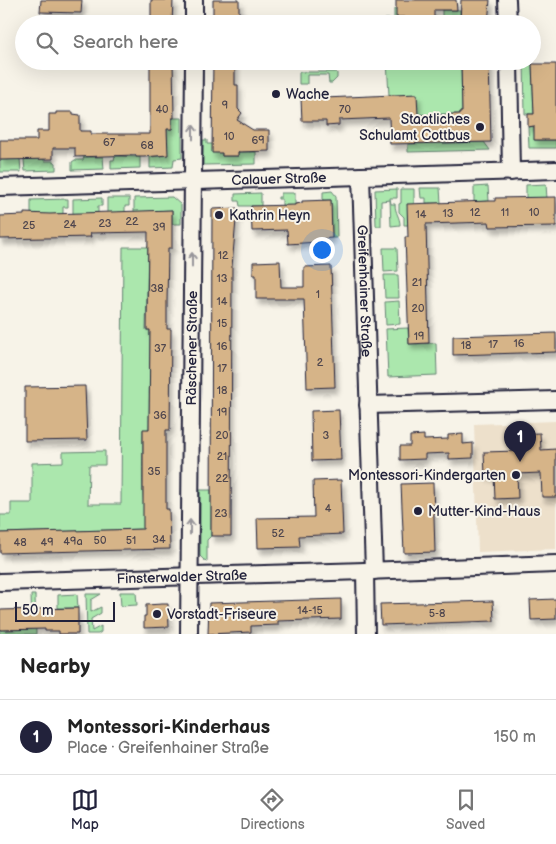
<!DOCTYPE html>
<html lang="en">
<head>
<meta charset="utf-8">
<style>
	body { margin:0; font-family:"Balsamiq Sans",sans-serif; background:#f2f2f2; color:#222 }
	.scale { position:absolute; left:15px; bottom:12px; width:100px; box-sizing:border-box; padding-left:5px; border:2px solid #22223b; border-top:0; font-size:14px; line-height:18px; white-space:nowrap; color:#22223b; -webkit-text-stroke:4px #f7f3e8; paint-order:stroke }
	.you { position:absolute; left:321px; top:249px; width:18px; height:18px; margin:-12px; border:4px solid #fff; border-radius:50%; background:#1a73e8; box-shadow:0 0 0 8px #1a73e833 }
	.badge { display:grid; place-items:center; width:32px; height:32px; border-radius:50%; background:#22223b; color:#fff; font-size:16px; font-weight:700 }
	.pin { position:absolute; translate:-50% -41px; filter:drop-shadow(0 1px 2px #0008) }
	.pin::after { content:''; position:absolute; top:26px; width:18px; height:15px; background:inherit; clip-path:polygon(0 0,100% 0,50% 100%) }
	.list { margin:0; padding:0; list-style:none }
	h2 { display:flex; justify-content:space-between; align-items:center; height:65px; margin:0; padding:0 20px; font-size:21px }
	h2 small { font-size:16px; font-weight:400; color:#767676 }
	.list li { display:grid; grid-template-columns:32px 1fr auto; gap:15px; align-items:center; box-sizing:border-box; height:75px; padding:0 20px; border-top:1px solid #e0e0e0 }
	.list b { display:block; font-size:19px; white-space:nowrap }
	.list p { margin:0; font-size:16px; white-space:nowrap; color:#767676 }
	.list em { font-size:16px; font-style:normal; color:#767676 }
	.icon { flex:none; width:28px; height:28px; fill:none; stroke:currentColor; stroke-width:2; stroke-linecap:round; stroke-linejoin:round }
	.map { position:relative; flex:none; width:556px; height:634px; overflow:hidden }
	.search { position:absolute; background:#fff; box-shadow:0 5px 20px #0002; left:15px; right:15px; top:15px; height:55px; display:flex; align-items:center; gap:12px; box-sizing:border-box; padding:0 18px; border-radius:28px; color:#767676; font-size:19px }
	.sheet { height:140px; background:#fff }
	nav { display:flex; justify-content:space-around; align-items:center; box-sizing:border-box; height:70px; border-top:1px solid #e0e0e0; background:#fff; font-size:14px; color:#767676 }
	nav a { display:grid; justify-items:center; gap:2px }
	nav .on { color:#22223b }
	.map>svg:first-child { display:block }
</style>
</head>
<body>
<div class="map">
<svg width="556" height="634" viewBox="0 0 556 634">
	<defs>
		<filter id="shadow"><feDropShadow dx="3" dy="5.5" stdDeviation="2.5" flood-color="#0004"/></filter>
	</defs>
	<rect width="100%" height="100%" fill="#f7f3e8"/>
	<filter id="ink" filterUnits="userSpaceOnUse"><feTurbulence type="fractalNoise" baseFrequency=".02" numOctaves="2"/><feDisplacementMap in="SourceGraphic" scale="10" xChannelSelector="R" yChannelSelector="G"/><feConvolveMatrix kernelMatrix="1 2 1 2 8 2 1 2 1" color-interpolation-filters="sRGB"/></filter>
	<g filter="url(#ink)">
		<polygon fill="#ede0cb" points="556,421 556,549 478,552 474,424"/>
		<g fill="#abe7ad" stroke="#668474">
			<polygon points="394,9 418,9 419,22 434,22 434,17 442,17 442,10 460,10 460,24 385,24 385,19 394,19"/>
			<polygon points="387,61 461,61 462,112 460,112 460,114 418,115 389,95"/>
			<polygon points="524,61 528,61 532,64 534,114 525,114"/>
			<polygon points="299,72 335,72 337,73 337,78 332,83 329,83 328,75 307,75 307,84 299,84"/>
			<polygon points="172,118 182,118 182,158 174,159 173,167 150,168 150,157 167,155 167,129 172,129"/>
			<polygon points="534,126 535,140 556,140 556,148 529,148 528,127"/>
			<polygon points="203,140 207,140 207,144 212,144 222,153 222,156 238,156 238,152 256,152 256,164 203,165"/>
			<polygon points="484,142 490,150 408,152 408,144"/>
			<polygon points="115,156 140,157 140,168 111,169 111,160 114,160"/>
			<polygon points="84,157 103,157 104,169 72,170 72,162 75,160 83,160"/>
			<polygon points="20,159 21,172 0,172 0,160"/>
			<polygon points="24,159 44,159 44,161 53,161 56,163 56,170 25,171"/>
			<polygon points="546,184 547,199 526,200 526,185"/>
			<polygon points="488,186 489,201 474,202 474,187"/>
			<polygon points="420,188 440,188 441,203 426,203 426,198 421,198"/>
			<path d="M 397,189 L 397,198 L 390,198 L 391,204 L 395,204 C 395,213 400,217 400,225 L 391,226 L 390,200 L 381,201 L 381,226 L 376,226 L 375,190 Z"/>
			<polygon points="401,189 414,189 414,204 408,225 404,225 404,217 399,212 399,204 401,203"/>
			<polygon points="332,191 336,196 337,238 332,238 331,200 323,200 323,192"/>
			<polygon points="261,193 261,206 240,206 239,201 235,201 235,194"/>
			<polygon points="281,193 295,193 295,207 282,205 282,199 278,199 278,197 281,197"/>
			<polygon points="172,197 181,205 181,224 172,224 172,210 134,212 134,198"/>
			<polygon points="102,198 102,206 98,206 98,213 73,214 73,199"/>
			<polygon points="107,198 129,198 129,206 125,206 125,212 107,213"/>
			<polygon points="68,199 68,207 63,207 63,214 35,215 31,213 31,200"/>
			<path d="M 123,247 L 148,247 L 146,330 L 150,330 L 149,429 L 143,430 C 143,463 140,497 148,529 L 0,533 L 0,515 L 11,515 L 11,503 L 32,503 L 32,463 L 63,462 L 63,452 L 105,451 L 105,465 L 89,465 L 88,504 L 121,504 Z"/>
			<polygon points="383,248 397,248 398,271 384,272"/>
			<polygon points="384,275 398,275 399,298 385,298"/>
			<polygon points="399,301 400,324 386,325 385,302"/>
			<polygon points="408,328 409,344 436,343 437,375 388,377 386,329"/>
			<polygon points="200,490 211,490 211,536 207,540 207,561 204,560 200,556"/>
			<polygon points="120,592 136,592 137,605 121,606"/>
			<polygon points="77,594 78,608 58,608 58,595"/>
			<polygon points="86,594 101,594 91,600 91,612 101,607 101,613 91,619 92,631 101,626 101,632 98,634 87,634"/>
			<polygon points="31,595 35,595 36,634 0,634 0,630 32,629"/>
		</g>
		<g fill="#d6b488" stroke="#22223b" filter="url(#shadow)">
			<polygon points="41,0 82,0 81,13 40,12"/>
			<polygon points="151,0 173,0 172,24 151,24"/>
			<polygon points="213,0 239,0 239,19 235,19 235,24 213,24"/>
			<polygon points="396,0 456,0 457,10 434,10 434,22 404,21 404,17 396,17"/>
			<polygon points="461,0 490,0 488,24 460,24"/>
			<polygon points="150,61 173,61 174,118 172,118 172,129 167,129 168,155 144,157 136,157 136,155 75,157 75,148 53,148 53,159 0,160 0,140 37,140 37,131 49,131 49,114 56,114 56,112 73,112 73,114 80,115 80,131 91,131 91,134 150,134"/>
			<polygon points="213,61 235,61 235,85 238,85 238,109 242,113 237,120 253,130 269,130 269,151 238,152 238,156 222,156 222,153 212,153"/>
			<polygon points="461,61 489,61 491,142 390,144 389,118 339,120 339,125 326,126 326,121 302,121 301,99 417,94 418,115 460,114 460,112 462,112"/>
			<polygon points="532,64 556,64 556,140 534,140 534,126 528,127 528,114 534,114"/>
			<polygon points="556,197 556,226 490,227 489,222 426,224 429,343 409,344 405,237 408,237 407,204 489,201 495,201 495,198"/>
			<polygon points="331,200 332,238 318,239 318,242 288,244 287,230 252,231 251,206 295,205 295,204 302,203 302,201"/>
			<polygon points="237,208 232,267 231,536 211,536 212,209"/>
			<polygon points="172,210 172,248 168,248 167,302 167,329 171,329 170,430 166,430 166,509 169,509 170,549 0,553 0,533 143,529 143,429 149,429 150,330 147,330 148,232 90,233 91,237 0,239 0,216 24,215 24,213 50,214"/>
			<polygon points="280,261 281,287 304,287 304,267 331,266 335,387 307,388 304,299 256,299 256,275 253,275 253,262"/>
			<polygon points="556,333 556,352 453,355 453,336"/>
			<polygon points="85,386 87,440 25,441 25,387"/>
			<polygon points="339,410 341,460 312,461 311,411"/>
			<polygon points="540,433 541,450 556,449 556,497 542,497 541,473 517,474 518,498 495,499 494,475 485,475 484,452 517,451 516,434"/>
			<polygon points="463,434 463,444 473,443 473,458 449,459 449,453 425,454 425,459 400,460 400,446 410,446 410,436 424,435 424,440 448,439 448,435"/>
			<polygon points="341,480 343,534 299,536 300,547 258,548 257,518 314,517 313,481"/>
			<polygon points="433,483 435,552 404,553 401,484"/>
			<polygon points="341,599 341,619 278,621 278,625 251,626 251,632 208,634 209,603"/>
			<polygon points="556,599 556,619 531,620 530,600"/>
			<polygon points="493,601 494,621 381,625 380,604"/>
			<polygon points="162,604 168,604 169,627 144,628 144,616 146,616 146,605"/>
			<polygon points="78,608 78,634 59,634 59,631 45,631 45,629 0,630 0,610"/>
		</g>
		<g fill="none" stroke-linecap="round" stroke-linejoin="round">
			<defs>
				<g id="minor">
					<polyline points="507,0 508,24"/>
					<polyline points="194,24 194,0"/>
					<polyline points="509,61 511,172"/>
					<path id="s1" d="M 361,176 L 374,571"/>
					<path id="s2" d="M 0,187 L 556,170"/>
					<polyline points="368,405 556,400"/>
					<polyline points="365,571 366,634"/>
					<path id="s3" d="M 0,582 L 365,571 L 556,564"/>
					<path id="s4" d="M 189,634 L 194,61"/>
				</g>
			</defs>
			<use href="#minor" stroke="#22223b" stroke-width="20"/>
			<use href="#minor" stroke="#f7f3e8" stroke-width="16"/>
		</g>
		<defs><path id="oneway-shaft" d="M-6 0H5M1.5-3L5.5 0L1.5 3" fill="none" stroke-width="1.6" stroke-linecap="round" stroke-linejoin="round" transform="scale(1.25)"/></defs>
		<g stroke="#97959a">
			<use href="#oneway-shaft" transform="translate(193 132) rotate(-90)"/>
			<use href="#oneway-shaft" transform="translate(192 260) rotate(-90)"/>
			<use href="#oneway-shaft" transform="translate(190 527) rotate(-90)"/>
		</g>
	</g>
	<g fill="#22223b" stroke="#f7f3e8" stroke-width="2">
		<circle cx="276" cy="94" r="5"/>
		<circle cx="480" cy="127" r="5"/>
		<circle cx="219" cy="215" r="5"/>
		<circle cx="516" cy="475" r="5"/>
		<circle cx="418" cy="511" r="5"/>
		<circle cx="157" cy="614" r="5"/>
	</g>
	<g text-anchor="middle" stroke-width="4" stroke-linejoin="round" paint-order="stroke">
		<g font-size="11" fill="#4f464e">
			<text x="225" y="109">9</text>
			<text x="162" y="113">40</text>
			<text x="345" y="113">70</text>
			<text x="229" y="140">10</text>
			<text x="258" y="144">69</text>
			<text x="109" y="146">67</text>
			<text x="147" y="149">68</text>
			<text x="475" y="216">12</text>
			<text x="505" y="216">11</text>
			<text x="534" y="216">10</text>
			<text x="448" y="217">13</text>
			<text x="421" y="218">14</text>
			<text x="132" y="225">22</text>
			<text x="105" y="227">23</text>
			<text x="70" y="228">24</text>
			<text x="29" y="229">25</text>
			<text x="159" y="231">39</text>
			<text x="223" y="259">12</text>
			<text x="222" y="282">13</text>
			<text x="417" y="286">21</text>
			<text x="157" y="292">38</text>
			<text x="318" y="298">1</text>
			<text x="222" y="305">14</text>
			<text x="418" y="312">20</text>
			<text x="222" y="327">15</text>
			<text x="419" y="340">19</text>
			<text x="519" y="347">16</text>
			<text x="493" y="348">17</text>
			<text x="466" y="349">18</text>
			<text x="222" y="350">16</text>
			<text x="160" y="352">37</text>
			<text x="320" y="366">2</text>
			<text x="222" y="372">17</text>
			<text x="222" y="394">18</text>
			<text x="222" y="416">19</text>
			<text x="160" y="419">36</text>
			<text x="222" y="439">20</text>
			<text x="326" y="439">3</text>
			<text x="222" y="460">21</text>
			<text x="154" y="475">35</text>
			<text x="222" y="482">22</text>
			<text x="328" y="512">4</text>
			<text x="221" y="517">23</text>
			<text x="278" y="537">52</text>
			<text x="159" y="543">34</text>
			<text x="100" y="544">50</text>
			<text x="131" y="544">51</text>
			<text x="73" y="545">49a</text>
			<text x="20" y="546">48</text>
			<text x="47" y="546">49</text>
			<text x="310" y="614">14-15</text>
			<text x="437" y="617">5-8</text>
		</g>
		<g font-size="14" fill="#22223b" stroke="#f7f3e8" text-anchor="start">
			<text x="286" y="99">Wache</text>
			<text x="470" y="124" text-anchor="end">Staatliches<tspan x="470" dy="16">Schulamt Cottbus</tspan></text>
			<text x="229" y="220">Kathrin Heyn</text>
			<text x="506" y="480" text-anchor="end">Montessori-Kindergarten</text>
			<text x="428" y="516">Mutter-Kind-Haus</text>
			<text x="167" y="619">Vorstadt-Friseure</text>
		</g>
		<g font-size="14" fill="#22223b" stroke="#f7f3e8">
			<text dy="5" stroke="none"><textPath href="#s2" startOffset="279">Calauer Straße</textPath></text>
			<text dy="5" stroke="none"><textPath href="#s1" startOffset="115">Greifenhainer Straße</textPath></text>
			<text dy="5" stroke="none"><textPath href="#s4" startOffset="286">Räschener Straße</textPath></text>
			<text dy="5" stroke="none"><textPath href="#s3" startOffset="182">Finsterwalder Straße</textPath></text>
		</g>
	</g>
</svg>
<div class="scale">50 m</div>
<div class="you"></div>
<div class="pin badge" style="left:520px;top:462px">1</div>
<div class="search"><svg class="icon" aria-label="search" viewBox="0 0 24 24"><circle cx="10" cy="10" r="6"/><path d="M15 15l6 6"/></svg>Search here</div>
</div>
<section class="sheet">
<h2>Nearby<small></small></h2>
<ul class="list">
<li><span class="badge">1</span><div><b>Montessori-Kinderhaus</b><p>Place · Greifenhainer Straße</p></div><em>150 m</em></li>
</ul>
</section>
<nav>
<a class="on"><svg class="icon" aria-label="map" viewBox="0 0 24 24"><path d="M3 6l6-2 6 2 6-2v14l-6 2-6-2-6 2zM9 4v14M15 6v14"/></svg>Map</a>
<a><svg class="icon" aria-label="directions" viewBox="0 0 24 24"><path d="M12 3l9 9-9 9-9-9zM9 14v-3h6M13 9l2 2-2 2"/></svg>Directions</a>
<a><svg class="icon" aria-label="saved" viewBox="0 0 24 24"><path d="M7 4h10v16l-5-4-5 4z"/></svg>Saved</a>
</nav>
</body>
</html>
